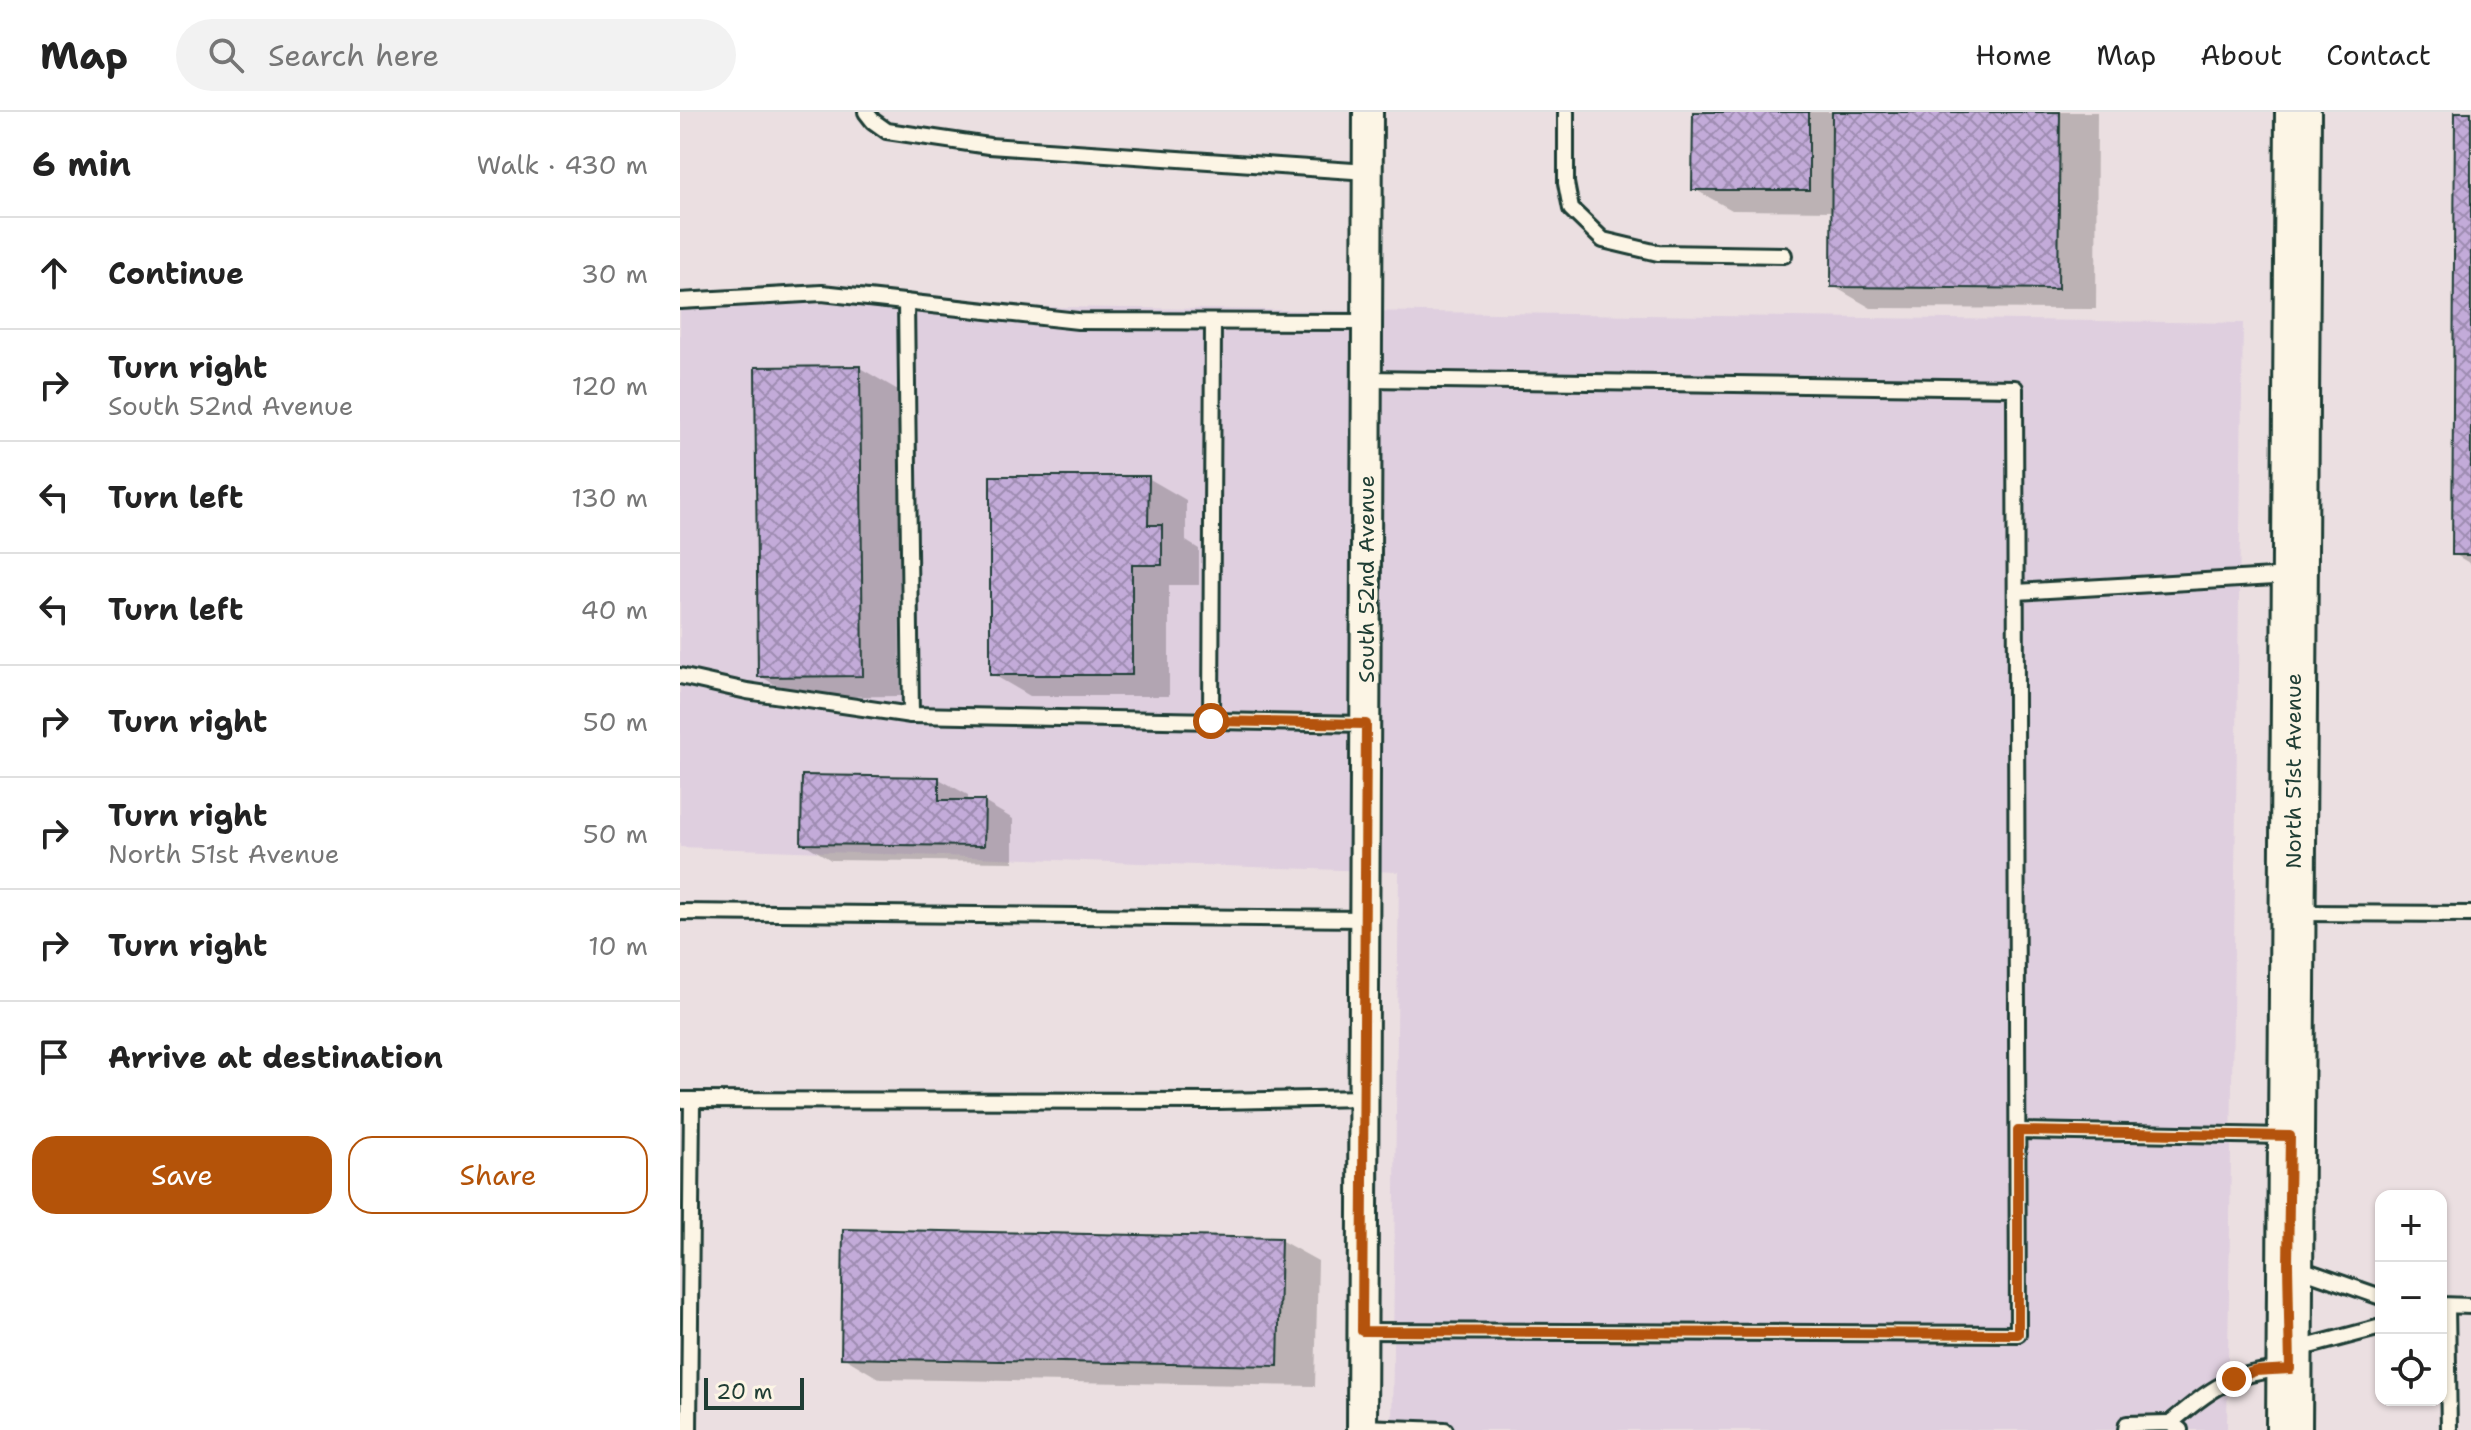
<!DOCTYPE html>
<html lang="en">
<head>
<meta charset="utf-8">
<style>
	body { margin:0; font-family:"Shantell Sans",sans-serif; background:#f2f2f2; color:#222 }
	.controls { position:absolute; right:24px; bottom:24px; display:grid; overflow:hidden; border-radius:16px; box-shadow:0 2px 6px #0004 }
	.controls button { width:72px; height:72px; display:grid; place-items:center; padding:0; border:0; border-bottom:2px solid #e0e0e0; background:#fff; color:#222; font:40px sans-serif }
	.scale { position:absolute; left:24px; bottom:20px; width:100px; box-sizing:border-box; padding-left:8px; border:4px solid #1f3d34; border-top:0; font-size:22px; line-height:28px; white-space:nowrap; color:#1f3d34; -webkit-text-stroke:6px #fcf5e5; paint-order:stroke }
	.stop { position:absolute; width:24px; height:24px; margin:-18px; border:6px solid #b45309; border-radius:50%; background:#fff }
	.stop.end { background:#b45309; border-color:#fff; box-shadow:0 2px 8px #0008 }
	.list { margin:0; padding:0; list-style:none }
	h2 { display:flex; justify-content:space-between; align-items:center; height:104px; margin:0; padding:0 32px; font-size:34px }
	h2 small { font-size:26px; font-weight:400; color:#767676 }
	.list li { display:grid; grid-template-columns:52px 1fr auto; gap:24px; align-items:center; box-sizing:border-box; height:112px; padding:0 32px; border-top:2px solid #e0e0e0 }
	.list b { display:block; font-size:30px; white-space:nowrap }
	.list p { margin:0; font-size:26px; white-space:nowrap; color:#767676 }
	.list em { font-size:26px; font-style:normal; color:#767676 }
	.actions { display:flex; gap:16px; padding:24px 32px }
	.actions a { flex:1; padding:18px 0; border:2px solid #b45309; border-radius:24px; text-align:center; font-size:28px; color:#b45309 }
	.actions .main { background:#b45309; color:#fff }
	.icon { flex:none; width:44px; height:44px; fill:none; stroke:currentColor; stroke-width:2; stroke-linecap:round; stroke-linejoin:round }
	.map { position:relative; flex:none; width:1791px; height:1318px; overflow:hidden }
	header { display:flex; align-items:center; gap:48px; box-sizing:border-box; height:112px; padding:0 40px; background:#fff; border-bottom:2px solid #e0e0e0 }
	header strong { font-size:38px }
	nav { display:flex; gap:44px; margin-inline-start:auto; font-size:28px }
	.search { width:560px; height:72px; background:#f2f2f2; display:flex; align-items:center; gap:20px; box-sizing:border-box; padding:0 28px; border-radius:44px; color:#767676; font-size:30px }
	main { display:flex }
	aside { flex:1; background:#fff }
	.map>svg:first-child { display:block }
</style>
</head>
<body>
<header>
<strong>Map</strong>
<div class="search"><svg class="icon" aria-label="search" viewBox="0 0 24 24"><circle cx="10" cy="10" r="6"/><path d="M15 15l6 6"/></svg>Search here</div>
<nav><a>Home</a><a>Map</a><a>About</a><a>Contact</a></nav>
</header>
<main>
<aside>
<h2>6 min<small>Walk · 430 m</small></h2>
<ul class="list">
<li><svg class="icon" aria-label="ahead" viewBox="0 0 24 24"><path d="M12 20V5M6 11l6-6 6 6"/></svg><div><b>Continue</b></div><em>30 m</em></li>
<li><svg class="icon" aria-label="right" viewBox="0 0 24 24"><path d="M7 20v-9h11M14 6l5 5-5 5"/></svg><div><b>Turn right</b><p>South 52nd Avenue</p></div><em>120 m</em></li>
<li><svg class="icon" aria-label="left" viewBox="0 0 24 24"><path d="M17 20v-9H6M10 6l-5 5 5 5"/></svg><div><b>Turn left</b></div><em>130 m</em></li>
<li><svg class="icon" aria-label="left" viewBox="0 0 24 24"><path d="M17 20v-9H6M10 6l-5 5 5 5"/></svg><div><b>Turn left</b></div><em>40 m</em></li>
<li><svg class="icon" aria-label="right" viewBox="0 0 24 24"><path d="M7 20v-9h11M14 6l5 5-5 5"/></svg><div><b>Turn right</b></div><em>50 m</em></li>
<li><svg class="icon" aria-label="right" viewBox="0 0 24 24"><path d="M7 20v-9h11M14 6l5 5-5 5"/></svg><div><b>Turn right</b><p>North 51st Avenue</p></div><em>50 m</em></li>
<li><svg class="icon" aria-label="right" viewBox="0 0 24 24"><path d="M7 20v-9h11M14 6l5 5-5 5"/></svg><div><b>Turn right</b></div><em>10 m</em></li>
<li><svg class="icon" aria-label="arrive" viewBox="0 0 24 24"><path d="M6 21V4h12l-3 4 3 4H6"/></svg><div><b>Arrive at destination</b></div></li>
</ul>
<div class="actions"><a class="main">Save</a><a>Share</a></div>
</aside>
<div class="map">
<svg width="1791" height="1318" viewBox="0 0 1791 1318">
	<defs>
		<pattern id="building-cross-hatch" width="8" height="8" patternUnits="userSpaceOnUse" patternTransform="scale(2)"><rect width="8" height="8" fill="#c3abd9"/><path d="M0 0l8 8M0 8l8-8" fill="none" stroke="#9e8cb1"/></pattern>
	</defs>
	<rect width="100%" height="100%" fill="#ebdfe1"/>
	<filter id="ink" filterUnits="userSpaceOnUse"><feTurbulence type="fractalNoise" baseFrequency=".0125" numOctaves="2"/><feDisplacementMap in="SourceGraphic" scale="16" xChannelSelector="R" yChannelSelector="G"/><feConvolveMatrix kernelMatrix="1 2 1 2 8 2 1 2 1" color-interpolation-filters="sRGB"/></filter>
	<g filter="url(#ink)">
		<polygon fill="#dfcfdf" points="0,190 1563,211 1547,1318 712,1318 719,760 0,735"/>
		<g fill="#0003">
			<polygon points="1015,0 1417,0 1416,197 1191,196 1153,174 1154,99 1052,98 1014,77"/>
			<polygon points="1777,0 1791,0 1791,452 1774,442"/>
			<polygon points="180,256 218,278 220,584 117,585 80,564"/>
			<polygon points="468,366 506,388 506,429 519,437 519,473 489,473 489,584 350,584 312,562"/>
			<polygon points="259,667 288,683 288,690 304,690 333,707 333,750 151,748 123,731"/>
			<polygon points="600,1128 638,1149 635,1274 200,1267 163,1245"/>
		</g>
		<g fill="url(#building-cross-hatch)" stroke="#1f3d34" stroke-width="2">
			<polygon points="1013,0 1129,0 1129,78 1012,78"/>
			<polygon points="1152,0 1380,0 1378,177 1151,175"/>
			<polygon points="1775,0 1791,0 1791,443 1772,443"/>
			<polygon points="180,254 183,564 78,565 75,255"/>
			<polygon points="310,364 469,364 468,413 482,413 482,453 452,453 452,563 310,563"/>
			<polygon points="122,663 259,665 259,688 305,688 304,734 121,732"/>
			<polygon points="163,1117 601,1126 598,1254 161,1246"/>
		</g>
		<g fill="none" stroke-linecap="round" stroke-linejoin="round">
			<defs>
				<g id="lane">
					<polyline points="186,0 193,9 207,19 309,34 688,60"/>
					<polyline points="886,0 886,71 891,97 923,128 978,141 1104,143"/>
					<polyline points="0,189 142,181 398,209 687,210"/>
					<polyline points="226,190 231,603"/>
					<polyline points="1336,480 1611,464"/>
					<polyline points="0,564 67,579 231,603 686,612"/>
					<polyline points="531,609 533,210"/>
					<polyline points="0,800 685,807"/>
					<polyline points="1617,801 1791,802"/>
					<polyline points="0,988 537,989 684,986"/>
					<polyline points="1338,1019 1605,1024"/>
					<polyline points="1615,1155 1701,1185"/>
					<polyline points="1761,1193 1791,1194"/>
					<polyline points="1767,1194 1769,1318"/>
					<polyline points="682,1219 1338,1222 1335,276 687,267"/>
					<polyline points="1614,1238 1701,1215"/>
					<path d="M 1490,1311 C 1530,1278 1551,1260 1605,1257"/>
					<polyline points="682,1315 765,1318"/>
					<polyline points="9,1318 12,989"/>
					<polyline points="1446,1318 1447,1312 1490,1311 1500,1318"/>
				</g>
				<polyline id="street" points="682,1318 688,0"/>
				<polyline id="primary" points="1609,1318 1618,0"/>
			</defs>
			<use href="#lane" stroke="#1f3d34" stroke-width="20"/>
			<use href="#street" stroke="#1f3d34" stroke-width="34"/>
			<use href="#primary" stroke="#1f3d34" stroke-width="50"/>
			<use href="#lane" stroke="#fcf5e5" stroke-width="14"/>
			<use href="#street" stroke="#fcf5e5" stroke-width="28"/>
			<use href="#primary" stroke="#fcf5e5" stroke-width="44"/>
		</g>
	</g>
	<g fill="none" stroke-linecap="round" stroke-linejoin="round" filter="url(#ink)">
		<polyline stroke="#b45309" stroke-width="10" points="531,609 686,612 682,1219 1338,1222 1338,1019 1610,1024 1608,1152 1610,1257 1575,1259 1554,1267"/>
	</g>
	<g text-anchor="middle" stroke-width="7" stroke-linejoin="round" paint-order="stroke">
		<g font-size="22" fill="#1f3d34" stroke="#fcf5e5">
			<text transform="translate(686 467) rotate(-90)" y="8">South 52nd Avenue</text>
			<text transform="translate(1613 659) rotate(-90)" y="8">North 51st Avenue</text>
		</g>
	</g>
</svg>
<div class="controls">
<button>+</button>
<button>−</button>
<button><svg class="icon" aria-label="locate" viewBox="0 0 24 24"><circle cx="12" cy="12" r="6"/><path d="M12 2v4M12 18v4M2 12h4M18 12h4"/></svg></button>
</div>
<div class="scale">20 m</div>
<div class="stop" style="left:531px;top:609px"></div>
<div class="stop end" style="left:1554px;top:1267px"></div>
</div>
</main>
</body>
</html>
